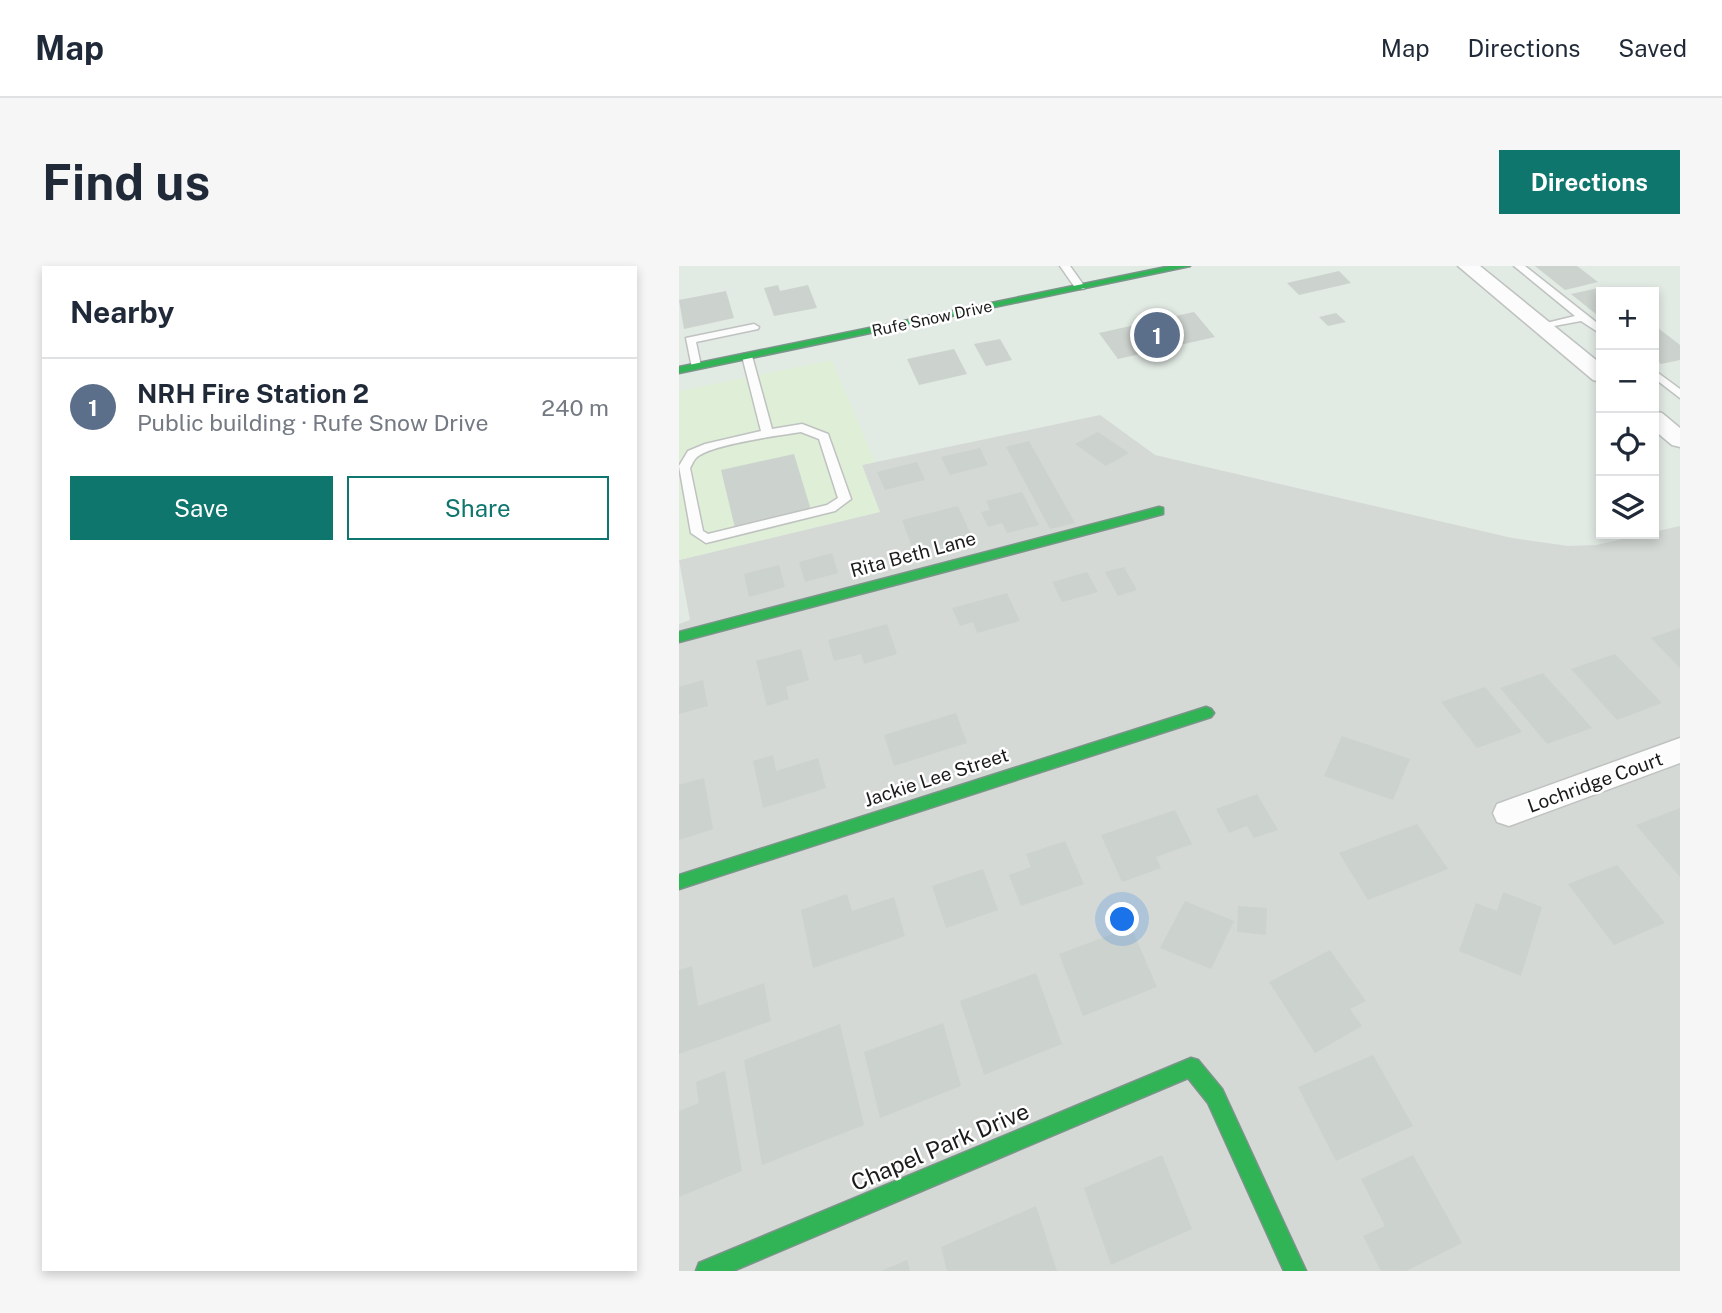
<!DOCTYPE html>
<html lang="en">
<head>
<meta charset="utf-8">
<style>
	body { margin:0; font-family:"Public Sans",sans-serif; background:#f6f6f7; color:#1f2937 }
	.controls { position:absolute; right:21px; top:21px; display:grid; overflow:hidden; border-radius:0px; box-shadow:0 4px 10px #0003 }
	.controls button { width:63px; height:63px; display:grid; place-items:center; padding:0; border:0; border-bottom:2px solid #e0e1e3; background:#fff; color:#1f2937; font:35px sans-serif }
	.you { position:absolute; left:444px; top:654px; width:24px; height:24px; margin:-18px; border:5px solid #fff; border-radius:50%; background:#1a73e8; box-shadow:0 0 0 10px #1a73e833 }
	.badge { display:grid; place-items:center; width:46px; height:46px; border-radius:50%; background:#0f766e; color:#fff; font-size:23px; font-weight:700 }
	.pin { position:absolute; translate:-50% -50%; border:4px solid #fff; box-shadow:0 2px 7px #0006 }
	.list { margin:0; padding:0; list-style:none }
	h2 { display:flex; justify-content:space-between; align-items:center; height:91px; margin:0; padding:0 28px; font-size:30px }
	h2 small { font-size:23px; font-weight:400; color:#747a83 }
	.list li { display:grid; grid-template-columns:46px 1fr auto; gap:21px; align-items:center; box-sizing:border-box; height:98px; padding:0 28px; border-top:2px solid #e0e1e3 }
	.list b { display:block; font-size:26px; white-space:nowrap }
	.list p { margin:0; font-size:23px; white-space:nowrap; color:#747a83 }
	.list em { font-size:23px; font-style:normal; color:#747a83 }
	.actions { display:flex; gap:14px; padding:21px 28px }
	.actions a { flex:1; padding:16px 0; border:2px solid #0f766e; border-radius:0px; text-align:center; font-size:24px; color:#0f766e }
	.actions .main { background:#0f766e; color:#fff }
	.icon { flex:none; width:38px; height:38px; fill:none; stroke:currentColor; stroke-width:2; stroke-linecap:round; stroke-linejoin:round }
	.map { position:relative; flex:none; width:1001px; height:1005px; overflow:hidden; border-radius:0px }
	header { display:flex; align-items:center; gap:42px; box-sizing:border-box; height:98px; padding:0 35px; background:#fff; border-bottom:2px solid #e0e1e3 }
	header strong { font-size:33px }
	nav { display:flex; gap:38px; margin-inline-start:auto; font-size:24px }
	.intro { display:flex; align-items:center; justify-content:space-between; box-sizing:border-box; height:168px; padding:0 42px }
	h1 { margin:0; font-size:49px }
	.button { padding:18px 32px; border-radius:0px; background:#0f766e; color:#fff; font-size:24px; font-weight:700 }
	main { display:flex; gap:42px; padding:0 42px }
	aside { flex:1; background:#fff; border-radius:0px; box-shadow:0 4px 10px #0003 }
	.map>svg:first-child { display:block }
</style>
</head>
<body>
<header>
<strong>Map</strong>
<nav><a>Map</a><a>Directions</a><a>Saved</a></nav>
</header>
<div class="intro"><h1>Find us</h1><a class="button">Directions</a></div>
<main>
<aside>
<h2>Nearby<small></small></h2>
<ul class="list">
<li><span class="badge" style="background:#5c6f8a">1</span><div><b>NRH Fire Station 2</b><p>Public building · Rufe Snow Drive</p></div><em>240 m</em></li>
</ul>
<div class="actions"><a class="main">Save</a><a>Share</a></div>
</aside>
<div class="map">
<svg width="1001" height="1005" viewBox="0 0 1001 1005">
	<rect width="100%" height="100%" fill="#e2eae4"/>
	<polygon fill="#d4d9d5" points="421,149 476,189 833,272 889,280 917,279 1001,260 1001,1005 0,1005 0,358 11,354 0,294 200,246 183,199"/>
	<polygon fill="#dfeed7" points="153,94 196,196 183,199 201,246 0,294 0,125"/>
	<g fill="#ccd2cd">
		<polygon points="856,0 898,0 919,16 886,24"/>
		<polygon points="660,5 672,17 620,29 608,17"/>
		<polygon points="99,19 101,25 129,19 138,42 95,50 85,22"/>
		<polygon points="924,21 931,26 922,26 922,52 892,28"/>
		<polygon points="47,25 55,52 5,63 0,34"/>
		<polygon points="515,46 536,71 439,93 420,67"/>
		<polygon points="657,47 667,56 649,60 640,51"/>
		<polygon points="975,59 1001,79 1001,94 982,98 975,93"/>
		<polygon points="321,73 333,94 307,100 295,78"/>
		<polygon points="275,83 288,108 240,119 228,93"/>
		<polygon points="419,166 450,187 427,200 396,178"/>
		<polygon points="350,175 396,257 371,263 327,181"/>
		<polygon points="301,182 309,199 271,209 262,191"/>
		<polygon points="115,188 132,244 56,262 42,204"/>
		<polygon points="238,196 246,214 206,224 198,206"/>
		<polygon points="343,226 360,259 328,267 323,257 309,261 302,246 311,244 307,235"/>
		<polygon points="279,240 293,271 235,286 223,254"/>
		<polygon points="153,287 159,307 126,316 120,296"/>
		<polygon points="100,299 106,321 70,331 65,308"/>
		<polygon points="445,301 458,324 439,330 426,306"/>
		<polygon points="408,306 419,326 383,336 373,316"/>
		<polygon points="328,327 341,355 298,367 294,356 281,360 273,342"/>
		<polygon points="208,358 218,388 185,398 182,388 155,395 149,374"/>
		<polygon points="1001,362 1001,402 972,372"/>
		<polygon points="122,383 130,414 107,421 110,433 88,440 77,395"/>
		<polygon points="936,388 983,437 938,454 892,403"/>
		<polygon points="864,407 913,462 868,478 821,422"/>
		<polygon points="24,414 29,440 0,448 0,421"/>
		<polygon points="806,421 843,466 798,482 762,436"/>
		<polygon points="277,447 288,477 215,500 205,469"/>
		<polygon points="663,470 731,493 714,534 645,510"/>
		<polygon points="94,489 97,505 139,492 147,522 84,542 74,495"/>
		<polygon points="25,512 34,563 0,574 0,519"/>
		<polygon points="578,528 599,564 575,572 568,560 550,567 537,543"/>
		<polygon points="1001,542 1001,611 957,559"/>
		<polygon points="496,544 513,578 477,591 482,602 443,616 422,569"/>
		<polygon points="738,558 769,603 689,634 660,587"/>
		<polygon points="386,575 405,618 342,640 330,609 352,601 347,588"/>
		<polygon points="938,599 986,657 935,679 889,618"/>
		<polygon points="304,603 319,644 267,662 253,620"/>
		<polygon points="824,626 863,641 842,710 780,685 797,637 818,645"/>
		<polygon points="168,628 173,645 215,631 226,670 134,702 122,644"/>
		<polygon points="506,635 555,655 532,703 481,682"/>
		<polygon points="559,640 588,642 587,669 558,666"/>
		<polygon points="452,661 478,721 404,750 380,688"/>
		<polygon points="651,684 687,735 671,743 683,760 636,787 590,716"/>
		<polygon points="13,700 19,740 85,717 92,755 0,788 0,704"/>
		<polygon points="357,707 383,778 305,809 281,735"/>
		<polygon points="264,757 282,820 201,852 185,786"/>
		<polygon points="161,758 185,859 83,899 65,794"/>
		<polygon points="694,789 734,860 657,895 619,821"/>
		<polygon points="46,805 63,905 0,931 0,845 20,837 17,816"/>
		<polygon points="483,889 513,963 432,999 405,922"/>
		<polygon points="734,889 783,977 727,1005 702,1005 684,970 706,960 682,913"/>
		<polygon points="357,940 378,1005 268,1005 262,981"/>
		<polygon points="228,994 231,1005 202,1005"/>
	</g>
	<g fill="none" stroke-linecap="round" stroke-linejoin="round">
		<defs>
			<g id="lane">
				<polygon points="381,0 391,0 406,21 405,23 397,23"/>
				<polygon points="835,0 846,0 922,60 922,68 902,55 859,63 859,59 896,50"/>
				<polygon points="75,58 80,61 79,63 17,76 22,100 13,102 7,72"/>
				<path d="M 64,88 L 73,90 L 93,163 L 123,158 L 149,168 L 172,233 L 156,245 L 27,277 L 12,267 L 0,200 L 9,185 L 26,178 L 82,165 L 63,90 ZM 122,166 L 140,173 L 159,232 L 148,239 L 29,268 L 24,265 L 11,202 C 13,199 14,195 17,192 C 29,179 102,169 122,166 Z"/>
				<polygon points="975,104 1001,123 1001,132 975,112"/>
			</g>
			<g id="street">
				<polygon points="779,0 801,0 922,98 922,116 914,114"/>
				<polygon points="975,145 983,147 1001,162 1001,181 993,179 975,164"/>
				<polygon points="1001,472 1001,497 830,560 818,556 814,547 818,538"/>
			</g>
			<g id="fast">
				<polygon points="492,0 511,0 0,107 0,101"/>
				<polygon points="480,241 484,242 484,248 0,376 0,366"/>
				<polygon points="527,441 532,443 535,447 532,451 0,623 0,609"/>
				<polygon points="512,792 519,794 543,823 627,1005 605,1005 529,837 509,812 54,1005 17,1005 20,997"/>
			</g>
		</defs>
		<use href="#lane" stroke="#bfc2c0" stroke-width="3"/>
		<use href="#street" stroke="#bfc2c0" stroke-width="3"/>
		<use href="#fast" stroke="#7b948a" stroke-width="3"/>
		<use href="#lane" fill="#fbfcfb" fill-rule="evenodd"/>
		<use href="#street" fill="#fbfcfb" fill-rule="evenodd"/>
		<use href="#fast" fill="#30b455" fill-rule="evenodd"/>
	</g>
	<g text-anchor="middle" stroke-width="5" stroke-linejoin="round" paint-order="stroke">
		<g font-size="16" fill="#1b1b1b" stroke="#fff">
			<text transform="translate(253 52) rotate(-12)" y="6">Rufe Snow Drive</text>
		</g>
		<g font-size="19" fill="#1b1b1b" stroke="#fff">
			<text transform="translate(234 288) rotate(-15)" y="7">Rita Beth Lane</text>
			<text transform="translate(257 511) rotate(-18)" y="7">Jackie Lee Street</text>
			<text transform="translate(916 516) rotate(-20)" y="7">Lochridge Court</text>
		</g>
		<g font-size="23" fill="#1b1b1b" stroke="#fff">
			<text transform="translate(261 881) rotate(-23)" y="8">Chapel Park Drive</text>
		</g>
	</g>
</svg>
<div class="controls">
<button>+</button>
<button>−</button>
<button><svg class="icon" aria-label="locate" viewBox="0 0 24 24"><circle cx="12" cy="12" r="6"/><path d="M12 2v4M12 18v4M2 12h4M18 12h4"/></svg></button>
<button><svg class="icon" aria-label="layers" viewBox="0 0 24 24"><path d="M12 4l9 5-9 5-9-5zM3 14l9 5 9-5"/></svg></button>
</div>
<div class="you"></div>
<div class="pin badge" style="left:478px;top:69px;background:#5c6f8a">1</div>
</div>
</main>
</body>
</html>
